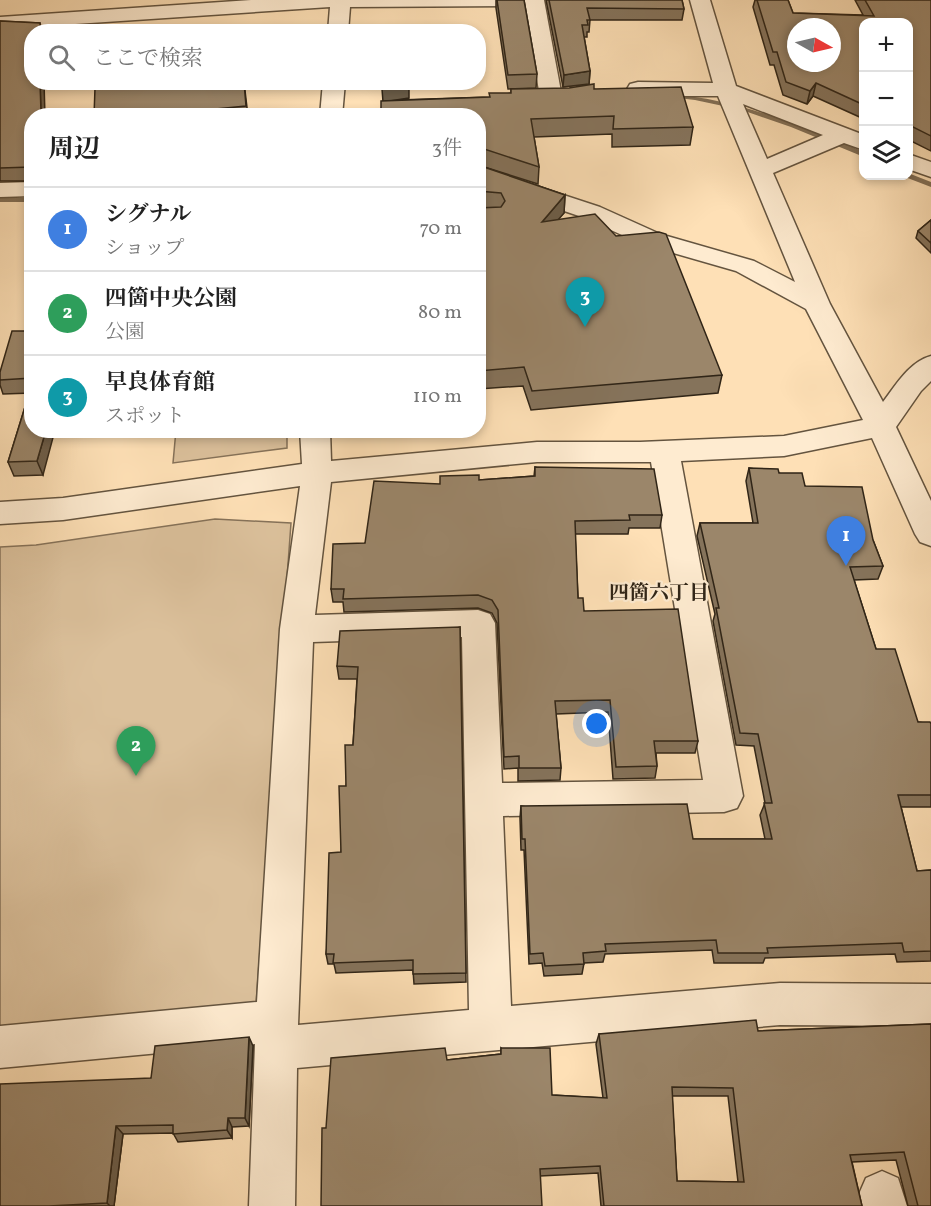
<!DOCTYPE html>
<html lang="ja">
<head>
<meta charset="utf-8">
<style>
	body { margin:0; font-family:Vollkorn,"Noto Serif JP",serif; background:#f6f6f6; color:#222 }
	.controls { position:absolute; right:18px; top:18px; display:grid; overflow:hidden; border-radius:12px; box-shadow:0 3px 9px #0003 }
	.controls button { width:54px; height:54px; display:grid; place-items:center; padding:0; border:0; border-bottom:2px solid #e0e0e0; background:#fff; color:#222; font:30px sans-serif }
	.compass { position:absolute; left:787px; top:18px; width:54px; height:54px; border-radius:50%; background:#fff; box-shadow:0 3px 9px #0003; rotate:98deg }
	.you { position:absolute; left:597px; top:724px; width:21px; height:21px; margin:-15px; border:4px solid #fff; border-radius:50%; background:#1a73e8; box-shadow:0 0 0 9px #1a73e833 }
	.badge { display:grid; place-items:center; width:39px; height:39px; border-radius:50%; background:#111827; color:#fff; font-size:20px; font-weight:700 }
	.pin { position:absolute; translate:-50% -50px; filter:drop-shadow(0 2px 3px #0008) }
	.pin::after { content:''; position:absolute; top:32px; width:21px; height:18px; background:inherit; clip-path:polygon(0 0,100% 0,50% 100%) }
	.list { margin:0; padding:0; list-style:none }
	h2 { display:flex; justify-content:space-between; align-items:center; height:78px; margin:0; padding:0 24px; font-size:26px }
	h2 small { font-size:20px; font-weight:400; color:#767676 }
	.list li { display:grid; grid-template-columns:39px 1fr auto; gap:18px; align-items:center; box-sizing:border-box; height:84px; padding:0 24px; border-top:2px solid #e0e0e0 }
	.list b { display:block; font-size:22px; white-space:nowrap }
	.list p { margin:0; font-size:20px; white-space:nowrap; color:#767676 }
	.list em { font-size:20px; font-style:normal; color:#767676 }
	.icon { flex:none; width:33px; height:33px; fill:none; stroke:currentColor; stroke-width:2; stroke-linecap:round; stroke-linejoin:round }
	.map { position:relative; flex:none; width:931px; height:1206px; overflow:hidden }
	.search { position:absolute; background:#fff; box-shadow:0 3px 9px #0003; left:24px; top:24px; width:462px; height:66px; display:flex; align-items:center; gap:15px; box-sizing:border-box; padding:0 21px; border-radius:24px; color:#767676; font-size:22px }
	.panel { position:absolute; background:#fff; box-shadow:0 3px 9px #0003; left:24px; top:108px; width:462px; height:330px; border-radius:24px }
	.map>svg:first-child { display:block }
</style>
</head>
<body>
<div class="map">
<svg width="931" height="1206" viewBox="0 0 931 1206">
	<rect width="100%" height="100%" fill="#fee0b6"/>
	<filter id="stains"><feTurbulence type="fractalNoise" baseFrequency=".00333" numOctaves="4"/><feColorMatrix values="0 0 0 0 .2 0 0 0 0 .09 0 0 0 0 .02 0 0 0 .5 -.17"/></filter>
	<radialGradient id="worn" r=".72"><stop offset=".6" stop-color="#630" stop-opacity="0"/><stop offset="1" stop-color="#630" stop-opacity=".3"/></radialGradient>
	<g fill="#dbc09b" stroke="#867259" stroke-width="1.5">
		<polygon points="176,430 287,431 287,448 173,463"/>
		<polygon points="215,519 291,523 256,1004 0,1032 0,547 36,545"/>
	</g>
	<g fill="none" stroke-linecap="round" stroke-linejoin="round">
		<g fill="#826f56" fill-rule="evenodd">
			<path d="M 671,94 C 739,100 801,125 864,152 L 864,157 L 791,127 L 742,110 L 695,100 L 669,97 L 668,96 Z"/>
			<polygon points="908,173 931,182 931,187 905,177 905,176 908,176"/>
			<rect x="0" y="198" width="32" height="4"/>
		</g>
		<defs>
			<g id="minor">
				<polygon points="251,0 524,0 521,4 514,6 350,7 348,32 328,32 330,7 0,29 0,17"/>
				<polygon points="524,0 544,0 562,97 559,102 551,104 543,102 540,97"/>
				<path d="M 690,0 L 710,0 L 736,86 L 864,135 L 864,150 L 844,143 L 773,173 L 830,304 L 883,402 C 896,385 909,362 931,356 L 931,381 L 921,391 L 896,427 L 931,501 L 931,546 L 920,542 L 915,534 L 872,438 L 784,456 L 681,461 L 743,796 L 737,808 L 724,812 L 503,816 L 511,1006 L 780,983 L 931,984 L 931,1026 L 780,1025 L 297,1068 L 295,1206 L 249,1206 L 255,1044 L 0,1068 L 0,1026 L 257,1002 L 280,629 L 300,486 L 63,520 L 0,524 L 0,502 L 63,498 L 302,464 L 300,430 L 330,430 L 331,461 L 537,442 L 640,442 L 784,436 L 863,420 L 806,309 L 736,271 L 642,244 L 582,217 L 478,182 L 478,167 L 600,207 L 660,234 L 754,261 L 795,282 L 718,96 L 638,96 L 630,94 L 627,89 L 630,84 L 638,82 L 713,83 ZM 743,104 L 823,135 L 767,159 ZM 537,462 L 651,462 L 703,780 L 502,783 L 495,623 L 490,614 L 478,610 L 315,615 L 331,482 ZM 462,637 L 469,1010 L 298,1025 L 313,642 Z"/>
				<polygon points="323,82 345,82 342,116 320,116"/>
				<polygon points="908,154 931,162 931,177 908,169"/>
				<polygon points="32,182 32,196 0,197 0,183"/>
				<polygon points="882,1171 898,1178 907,1206 861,1206 859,1194 866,1178"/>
			</g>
		</defs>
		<use href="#minor" stroke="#64543f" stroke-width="3"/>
		<use href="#minor" fill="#feebd0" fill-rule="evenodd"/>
	</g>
	<g fill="#85735b" stroke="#302517" stroke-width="1.5" fill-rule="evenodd">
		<polygon points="496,0 524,0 537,74 536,88 508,89 496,8"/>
		<polygon points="546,0 682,0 684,9 682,20 590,20 589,32 587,32 587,37 584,37 590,71 589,84 563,87"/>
		<polygon points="755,0 788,0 793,13 863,15 855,0 931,0 931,151 909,140 909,22 864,22 864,119 813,96 807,104 783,95 774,65 770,65 753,7"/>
		<polygon points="0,21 40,23 42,32 32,32 32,82 44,82 44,113 32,116 32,181 0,181"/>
		<polygon points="244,82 248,116 94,116"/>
		<polygon points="511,89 594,89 693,127 690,145 612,147 612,134 534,137 539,167 538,184 478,165 381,110 383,101 409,98 398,100 489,97 511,93"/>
		<polygon points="478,165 565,195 564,213 558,219 722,375 718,393 531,410 523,386 478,389"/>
		<polygon points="931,220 931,253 916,238 918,231"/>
		<polygon points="32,331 32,393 3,394 0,385 0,372"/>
		<polygon points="25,407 43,475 14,476 8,462"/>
		<polygon points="535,467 662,515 660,528 629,528 628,534 575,534 578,598 584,611 698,741 695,753 656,753 657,766 655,778 613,779 608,712 556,714 561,768 560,780 518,781 518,768 504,769 497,623 492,613 478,608 344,612 343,602 333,602 331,589 365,543 440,484 479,480 534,476"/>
		<polygon points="749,468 779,473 805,486 873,540 883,566 878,579 854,580 876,649 918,722 931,724 931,807 901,807 917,871 931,870 931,961 897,962 895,954 765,958 763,963 714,963 712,950 605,954 603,962 584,963 582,974 544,976 542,963 529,964 524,850 521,850 520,818 521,806 693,839 765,839 760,815 765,803 754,746 736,745 713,621 715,614 697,536 700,523 753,523 746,481"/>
		<polygon points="460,627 466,982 414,984 413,970 336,973 334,964 328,964 326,954 341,852 346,786 353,745 357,679 339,679 337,666"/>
		<path d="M 931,1024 L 931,1206 L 908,1206 L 896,1160 L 852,1162 L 862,1206 L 601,1206 L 598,1173 L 540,1176 L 326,1128 L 447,1060 L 501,1054 L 501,1048 L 552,1095 L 603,1098 L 596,1044 L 599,1034 L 758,1031 ZM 672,1096 L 728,1096 L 738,1182 L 677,1181 Z"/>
		<polygon points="253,1046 249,1126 232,1127 232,1138 178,1142 173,1133 123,1134 114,1206 0,1206 151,1078"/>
	</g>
	<g fill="#6c5e4a" stroke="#302517" stroke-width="1.5">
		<polygon points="590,71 589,84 563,87 564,75"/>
		<polygon points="40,82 44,82 45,116 42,116 41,112"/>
		<polygon points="409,82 409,98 383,102 382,89"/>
		<polygon points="816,83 813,96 807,104 810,91"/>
		<polygon points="565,195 564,213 541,240 542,222"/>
		<polygon points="46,430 55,430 43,475 37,461"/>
		<polygon points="249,1037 253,1046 249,1126 245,1118"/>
		<polygon points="228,1118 232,1127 232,1138 227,1130"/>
		<polygon points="116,1126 123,1134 114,1206 110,1206 107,1203"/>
	</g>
	<g fill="#9b866a" stroke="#302517" stroke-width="1.5" fill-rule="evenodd">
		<polygon points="497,0 524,0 537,74 508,75"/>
		<polygon points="549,0 682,0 684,9 587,8 590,20 587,20 588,25 582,25 590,71 564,75"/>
		<path d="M 757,0 L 788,0 L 793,13 L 874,16 L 865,0 L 931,0 L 931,136 L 909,125 L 909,22 L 864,22 L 864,105 L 816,83 L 810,91 L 786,82 L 777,52 L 773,52 ZM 796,27 L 832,27 L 832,63 L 796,63 Z"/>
		<polygon points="0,21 40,23 40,32 32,32 32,82 40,82 41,112 44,112 44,116 32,116 32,167 0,168"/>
		<polygon points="141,82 244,82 246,106 144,116 94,116 95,88 97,86"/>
		<polygon points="382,82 408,82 408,85 382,89"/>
		<polygon points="594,84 594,89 681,87 693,127 613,129 614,116 531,119 539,167 478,147 478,116 356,116 357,111 381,110 381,101 490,97 489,93 511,93 511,89 569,88"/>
		<polygon points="478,165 565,195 542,222 595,214 616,236 659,232 666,234 722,375 532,391 524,367 478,371 478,208 501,207 505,201 501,193 478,191"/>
		<polygon points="931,220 931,243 918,231"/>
		<polygon points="12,331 32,331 32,378 0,380 0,372"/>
		<polygon points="32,406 32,430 46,430 37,461 8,462 25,407"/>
		<polygon points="535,467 654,469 662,515 629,515 630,520 575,521 578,598 583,598 584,611 678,609 698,741 654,741 657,766 616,767 610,700 555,701 561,768 519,768 519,756 504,757 498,610 492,600 478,595 343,599 344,589 331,589 333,544 365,543 374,481 440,484 440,476 479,475 479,480 535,476"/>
		<polygon points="749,468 778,469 779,473 802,473 805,486 862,487 873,540 883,566 850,567 876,649 895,649 918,722 930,722 931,724 931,795 898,795 917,871 931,870 931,951 904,952 902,943 767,948 768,953 718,953 716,940 605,944 606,951 583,953 584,964 545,966 543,953 530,954 525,839 522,839 521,806 687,804 693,839 772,839 764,803 772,803 758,734 740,733 716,608 719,608 700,523 758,523"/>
		<polygon points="460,627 466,973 413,974 413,960 333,963 334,954 326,954 329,853 341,852 339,786 346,786 345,745 353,745 358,667 337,666 340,631"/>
		<path d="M 756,1020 L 758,1031 L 931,1024 L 931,1206 L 918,1206 L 904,1152 L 850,1155 L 862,1206 L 604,1206 L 600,1166 L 540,1169 L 542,1206 L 321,1206 L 322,1128 L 326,1128 L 331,1058 L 445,1048 L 447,1060 L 501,1054 L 501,1048 L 550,1048 L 552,1095 L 607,1098 L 599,1034 ZM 672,1087 L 733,1088 L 744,1182 L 677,1181 Z"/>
		<polygon points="249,1037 245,1118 228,1118 227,1130 173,1134 173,1125 116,1126 107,1203 49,1206 0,1206 0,1084 151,1078 155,1046"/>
	</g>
	<g text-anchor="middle" stroke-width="4.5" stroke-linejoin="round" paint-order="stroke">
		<g font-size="20" font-weight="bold" fill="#302517" stroke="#feebd0">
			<text x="659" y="599">四箇六丁目</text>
		</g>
	</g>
	<rect width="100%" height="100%" filter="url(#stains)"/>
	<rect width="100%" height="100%" fill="url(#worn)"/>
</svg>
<div class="controls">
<button>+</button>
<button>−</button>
<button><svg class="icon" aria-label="layers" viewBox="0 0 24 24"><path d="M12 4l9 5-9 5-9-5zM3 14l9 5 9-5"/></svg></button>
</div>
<svg class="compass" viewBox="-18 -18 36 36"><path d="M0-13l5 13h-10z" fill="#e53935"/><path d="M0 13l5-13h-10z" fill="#767676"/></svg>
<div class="you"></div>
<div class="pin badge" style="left:846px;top:566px;background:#3f7fe0">1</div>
<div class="pin badge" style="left:136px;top:776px;background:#2e9e5b">2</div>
<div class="pin badge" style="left:585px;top:327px;background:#0f9aa8">3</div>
<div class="search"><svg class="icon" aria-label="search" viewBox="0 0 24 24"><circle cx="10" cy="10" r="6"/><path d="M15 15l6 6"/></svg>ここで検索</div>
<section class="panel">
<h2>周辺<small>3件</small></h2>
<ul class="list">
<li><span class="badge" style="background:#3f7fe0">1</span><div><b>シグナル</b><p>ショップ</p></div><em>70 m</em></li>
<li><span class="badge" style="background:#2e9e5b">2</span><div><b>四箇中央公園</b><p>公園</p></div><em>80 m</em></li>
<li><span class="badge" style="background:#0f9aa8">3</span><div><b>早良体育館</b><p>スポット</p></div><em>110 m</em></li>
</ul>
</section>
</div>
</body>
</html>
